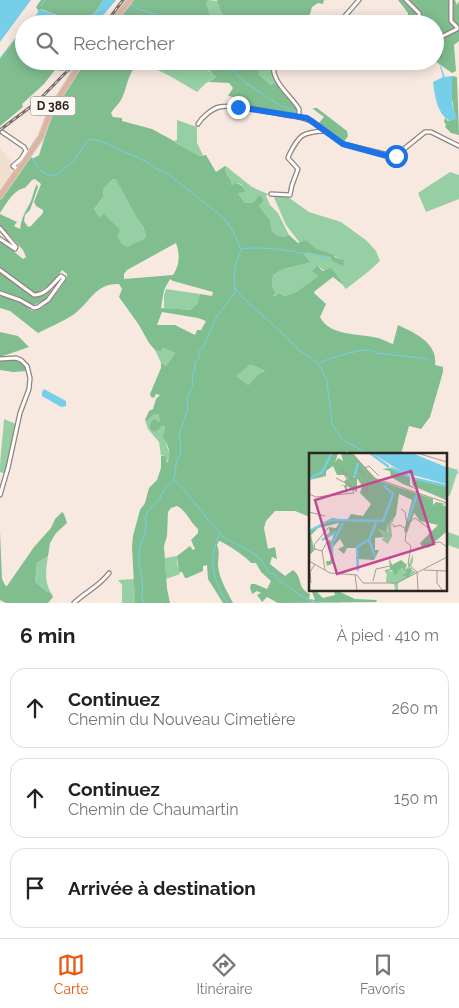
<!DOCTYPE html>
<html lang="fr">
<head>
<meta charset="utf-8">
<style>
	body { margin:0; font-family:Raleway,sans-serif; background:#f6f6f6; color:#222 }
	.stop { position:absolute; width:15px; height:15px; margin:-11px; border:4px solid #1a73e8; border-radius:50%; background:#fff }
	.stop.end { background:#1a73e8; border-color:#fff; box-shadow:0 1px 5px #0008 }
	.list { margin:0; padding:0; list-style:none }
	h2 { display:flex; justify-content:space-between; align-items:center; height:65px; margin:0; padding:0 20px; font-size:21px }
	h2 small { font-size:16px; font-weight:400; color:#767676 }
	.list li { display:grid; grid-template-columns:32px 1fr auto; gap:15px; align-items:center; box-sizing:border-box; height:80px; margin:0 10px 10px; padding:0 10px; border:1px solid #e0e0e0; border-radius:15px }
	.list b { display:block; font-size:19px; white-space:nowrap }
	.list p { margin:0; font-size:16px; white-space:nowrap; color:#767676 }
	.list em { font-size:16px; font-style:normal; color:#767676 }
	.icon { flex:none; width:28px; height:28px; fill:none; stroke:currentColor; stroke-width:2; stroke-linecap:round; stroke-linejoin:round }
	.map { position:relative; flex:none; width:459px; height:603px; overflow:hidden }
	.search { position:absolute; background:#fff; box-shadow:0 2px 12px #0003; left:15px; right:15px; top:15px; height:55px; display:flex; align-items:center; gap:12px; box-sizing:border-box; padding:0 18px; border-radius:28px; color:#767676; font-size:19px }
	.sheet { height:335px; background:#fff }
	nav { display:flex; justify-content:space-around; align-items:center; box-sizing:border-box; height:70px; border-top:1px solid #e0e0e0; background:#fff; font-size:14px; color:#767676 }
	nav a { display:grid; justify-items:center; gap:2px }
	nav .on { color:#ea580c }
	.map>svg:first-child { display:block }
</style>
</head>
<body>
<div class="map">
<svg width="459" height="603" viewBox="0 0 459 603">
	<rect width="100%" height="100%" fill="#f7e9e0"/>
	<polygon fill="#f0dfcd" points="0,148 12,162 11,165 12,171 0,189"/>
	<g fill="#95cfa3">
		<polygon points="209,0 218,1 223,16 228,24 213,24 206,3"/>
		<path d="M 153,61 C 178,61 197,58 216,77 L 205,84 L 197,92 L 170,76 L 149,66 Z"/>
		<polygon points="248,61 265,61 273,71 276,81 271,85 259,75"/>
		<polygon points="177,120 197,127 197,143 203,155 200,156 174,143 174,141 177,140"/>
		<polygon points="227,167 252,187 268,194 266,196 270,205 278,213 289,235 283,237 275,234 272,231 270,220 259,206 264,200 261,196 254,202 245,203 238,193 244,188 241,184 236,183 232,185 231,184 231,180 227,175 225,169"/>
		<polygon points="450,172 459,175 459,199 426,212 418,193"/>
		<path d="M 113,179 L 116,180 L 136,217 L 143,226 L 146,237 C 140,242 134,242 128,247 L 122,244 L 94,209 L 103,197 L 103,189 Z"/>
		<polygon points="273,195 288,197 309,212 341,222 367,241 376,251 380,261 369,271 346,289 342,284 342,282 319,267 318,276 296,292 285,296 279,293 275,296 273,295 274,293 272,287 273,275 283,269 309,263 309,260 304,254 306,251 332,257 332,261 343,260 317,249 306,240 300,243 286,225"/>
		<path d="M 166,289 L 200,294 L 197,304 L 190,310 C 181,308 173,310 164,309 L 164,295 Z"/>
		<polygon points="163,348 175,353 166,366 161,363 155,350 161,352"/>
		<polygon points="248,365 255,366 265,371 258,374 248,385 237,376"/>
		<polygon points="154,414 158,414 160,421 158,422 161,426 165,426 165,440 170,455 166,463 163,455 161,456 159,442 148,429 145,420 147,421"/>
		<path d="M 4,419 L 16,424 L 5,474 L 0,472 C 0,454 3,437 4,419 Z"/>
		<polygon points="448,467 458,470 450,495 445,499 445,468"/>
		<polygon points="445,531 459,536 459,549 445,544"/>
		<path d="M 48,556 C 46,569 44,581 51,593 L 46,591 L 35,582 L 37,563 Z"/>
		<polygon points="177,556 177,563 180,574 166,579 165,558"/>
		<polygon points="134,579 135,603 122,603 122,585 118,580"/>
	</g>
	<g fill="#80bd8f" fill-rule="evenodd">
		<path d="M 41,0 L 103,0 C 88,32 66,18 41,9 L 39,12 L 36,7 Z"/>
		<polygon points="133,0 209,0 206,3 213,24 115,24"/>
		<polygon points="217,0 324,0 323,4 318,3 312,7 308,21 310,24 228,24 223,16"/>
		<polygon points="398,0 455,0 457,5 459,1 459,41 454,45 456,71 452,73 435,61 435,24 409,24 408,13"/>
		<polygon points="24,27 24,61 72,61 63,71 55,70 44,84 22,104 23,107 0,126 0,58"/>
		<path d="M 85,61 L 153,61 L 149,66 L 140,63 C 127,71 128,88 121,100 C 118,105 114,108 111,113 L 113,117 L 122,118 L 122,121 L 152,129 L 174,141 L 175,143 L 200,156 L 206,155 L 216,172 L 225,166 L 227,167 L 225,169 L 227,175 L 231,180 L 231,184 L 232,185 L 235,183 C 241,184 244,186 245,192 L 238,193 L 245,203 L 254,202 L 259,196 L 261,196 L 264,200 L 259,206 L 270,220 L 272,231 L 275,234 L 283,237 L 289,235 L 298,243 L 306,240 L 317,249 L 334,255 L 334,257 L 344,260 L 343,266 L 332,261 L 331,257 L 306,252 L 304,254 L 309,260 L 309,263 L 283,269 L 273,275 L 272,287 L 275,293 L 273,295 L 275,296 L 279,293 L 285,296 L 296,292 L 318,276 L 312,271 L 317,266 L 323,271 L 331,268 L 342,282 L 342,284 L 333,277 L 315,291 L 314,293 L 326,304 L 320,317 C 330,337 360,333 378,338 C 383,339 388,343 393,344 L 398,325 C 415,333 438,343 435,365 L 443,367 L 443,372 L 430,417 L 421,429 L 409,426 L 401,454 L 353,454 L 346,451 L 345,454 L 310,454 L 310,517 L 295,511 L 275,511 L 266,521 L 264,528 L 268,549 L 275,547 L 277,559 L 272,557 L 270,564 L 285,576 L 293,570 C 304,579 296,587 310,594 L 309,599 L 315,600 L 311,589 L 314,589 L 323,598 L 335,595 L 334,591 L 338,591 L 355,599 L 377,600 L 376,602 L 278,603 L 267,597 L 262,602 L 257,595 L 261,593 L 257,591 L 252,594 L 250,588 L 251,584 L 255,584 L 267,589 L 271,581 L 261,572 L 256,563 L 251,563 C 248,558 224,542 219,541 L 217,545 C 220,552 218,558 218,565 C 219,579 227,591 233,603 L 223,603 L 208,579 L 207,565 L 203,566 L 203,571 L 187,578 L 185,578 L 182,572 L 179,572 L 177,556 L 190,546 L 193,550 L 195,549 L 191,540 L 198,533 L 198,529 C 189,521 187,511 177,506 L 171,508 L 168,512 L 167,536 L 164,546 L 167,589 L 170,603 L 135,603 L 132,547 L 133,536 L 140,510 L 145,503 L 149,488 L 157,480 L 161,468 L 161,456 L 165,456 L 167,463 C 172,451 168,447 163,436 L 165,431 L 165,426 L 161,426 L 159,429 L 154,432 L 150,428 C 150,424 151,421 155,419 L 158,422 L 160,421 L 158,414 L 154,414 L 147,421 L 145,420 L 149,411 L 153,409 L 156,399 L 160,395 L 156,394 L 154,398 L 151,397 L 150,394 L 161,368 L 161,363 L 166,366 L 175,353 L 163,348 L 161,352 L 155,350 L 149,343 L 139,325 L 119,297 L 122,289 L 119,284 C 95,283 90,303 73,315 C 62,322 49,327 38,333 L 10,311 L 0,308 L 0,295 L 21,302 L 32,311 C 45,312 60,288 67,278 L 67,274 L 62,270 L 52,284 L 34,294 L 0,268 L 0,240 L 23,259 L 26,257 L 23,250 L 0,225 L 0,214 L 17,222 L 14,226 L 20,229 C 22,217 24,214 29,205 C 33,198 33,191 37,184 L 38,187 L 30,210 L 25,215 L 24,221 L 28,227 L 31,226 L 43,213 L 43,210 L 36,206 L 34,202 L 41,184 L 35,179 L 32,180 L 25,188 C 14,189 6,204 0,213 L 0,199 L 30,158 L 34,158 L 39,155 L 52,115 ZM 113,179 L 116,180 L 136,217 L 143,226 L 146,237 C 140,242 134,242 128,247 L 122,244 L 117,237 L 120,230 L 104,214 L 100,217 L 94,209 L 103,197 L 103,189 ZM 176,243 C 180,254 180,265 173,275 L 124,279 L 124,274 L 127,270 ZM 170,279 L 173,281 L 213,292 L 212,296 L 200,294 L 197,304 L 190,310 C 180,308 171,310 161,308 L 164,290 ZM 162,312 L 198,318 L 206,321 L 201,330 L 197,330 L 195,335 L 175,325 L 157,325 ZM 249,365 L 255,366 L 265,371 L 258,374 L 248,385 L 237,376 Z"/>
		<polygon points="190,61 248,61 253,68 258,70 259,75 271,85 276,81 297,109 298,114 293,115 250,108 239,98 228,96 233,88 229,83 209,82 216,77 208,69"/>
		<polygon points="452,76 457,77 457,79 459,135 451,133 445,127 446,125 444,121 445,118 448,121 455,117 452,99"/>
		<polygon points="314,108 317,108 347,131 348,136 343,143 318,124 324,117 313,109"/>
		<polygon points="0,272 35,297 54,289 45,300 34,305 0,292"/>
		<polygon points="0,332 18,336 29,347 0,357"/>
		<polygon points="13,359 22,362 27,371 13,372 0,370 0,360"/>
		<polygon points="62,512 64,514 67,523 56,533 50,543 48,556 37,563 35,582 46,591 51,593 53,597 48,603 6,603 0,600 0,531 2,579 5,585 7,586 34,547 51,528 55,519"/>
	</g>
	<g fill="#77cee9">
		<polygon points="0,0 31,0 0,42"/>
		<path d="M 103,0 L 116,0 L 96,24 L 45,24 L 36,21 L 34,18 L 40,9 C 65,18 89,32 103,0 Z"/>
		<path d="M 438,59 L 445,77 L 452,76 L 452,104 L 457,119 L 450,121 C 437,114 435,96 433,82 L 443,77 Z"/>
		<polygon points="44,389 66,401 66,406 61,407 42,396 42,392"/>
	</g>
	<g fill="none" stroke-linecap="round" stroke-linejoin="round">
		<g stroke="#77cee9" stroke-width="1">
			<path d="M 130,4 C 141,13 158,11 171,24"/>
			<polyline points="41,5 45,0"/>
			<polyline points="27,24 35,17"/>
			<polyline points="0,59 24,28"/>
			<polyline points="216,61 234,72 246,83 268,98 281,106 297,112"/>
			<polyline points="43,127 48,110 71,73 68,65 69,61"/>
			<polyline points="27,153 40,133"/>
			<path d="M 30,155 L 42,172 L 50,176 L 58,174 L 74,160 L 87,141 L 92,139 L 103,142 L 147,162 L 154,168 L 167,173 L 225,219 L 233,231 L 241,249 L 236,263 L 234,277 L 235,292 L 216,318 L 203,348 L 199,351 L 199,358 L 195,363 L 195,370 L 192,375 L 193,384 L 187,400 L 188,408 L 179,435 L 181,447 L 180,455 L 177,459 L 174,479 L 165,489 L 163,493 L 160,495 L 161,497 C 156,502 146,511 145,519 C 145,526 148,519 146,527 C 144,537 139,546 139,557 C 138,570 146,584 141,596 L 144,603"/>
			<path d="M 241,249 C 270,245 300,253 328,258"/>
			<polyline points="235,288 243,298 280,331 299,350 319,364 327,381 332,423 337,432 344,441 369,454"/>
			<path d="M 320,363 C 325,359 361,349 369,350 C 370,350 376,352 376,353 L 429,359"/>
			<polyline points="445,472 459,473"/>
			<path d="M 174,480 C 184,487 198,508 207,519 C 212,526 219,529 223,537 L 258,556 L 270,574 L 272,573 L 276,576 L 279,582 L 283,582 L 301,596 L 317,603"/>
			<path d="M 220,533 C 207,561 213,578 227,603"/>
			<polyline points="334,603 339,603"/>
		</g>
		<defs>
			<g id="minor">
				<polyline points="406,0 419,13 421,24"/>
				<polyline points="338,24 359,0"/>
				<polyline points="435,57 439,55 439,38 457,29 457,27 451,21 451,0"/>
				<polyline points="299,117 312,121 343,144 393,156 399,153 425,132 431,132 459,146"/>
				<path d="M 198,124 C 202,117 212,109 219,107 C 236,103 278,115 299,117 L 299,109 C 291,95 269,81 274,61"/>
				<polyline points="2,132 24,147 26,151 21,159 13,166 18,170"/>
				<path d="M 271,194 L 290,195 L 292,185 L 298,169 L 288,158 L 289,155 C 299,135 302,132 325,131"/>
				<polyline points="0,228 16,247 15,249 0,239"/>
				<path d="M 0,270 L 34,295 C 46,295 53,283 61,276 L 64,278 L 48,300 L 38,307 L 34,308 L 20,300 L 0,293"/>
				<polyline points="0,359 16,358 21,360 27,366 30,378 29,389 20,413 8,468 0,495"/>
				<path d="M 74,603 C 85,592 100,586 109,573"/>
			</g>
			<g id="primary">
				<polyline points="111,24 130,0"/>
				<polyline points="0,196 41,137 51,110 82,61"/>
			</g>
		</defs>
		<use href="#minor" stroke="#91837c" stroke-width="5.5"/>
		<use href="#primary" stroke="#cccbca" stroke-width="7"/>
		<use href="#minor" stroke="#fff" stroke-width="3"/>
		<use href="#primary" stroke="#e0b49b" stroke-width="4.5"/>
		<defs>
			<g id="rail">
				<polyline points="105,24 123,0"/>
				<polyline points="0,130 37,102 77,61"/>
			</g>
		</defs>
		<use href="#rail" stroke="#786f6a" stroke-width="3"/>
		<use href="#rail" stroke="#fef8f5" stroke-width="1" stroke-dasharray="4" stroke-linecap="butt"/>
	</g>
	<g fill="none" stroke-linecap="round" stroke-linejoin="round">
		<polyline stroke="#1a73e8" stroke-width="6" points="238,107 307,118 343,144 387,156 396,156"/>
	</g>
	<g text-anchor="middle" stroke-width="4.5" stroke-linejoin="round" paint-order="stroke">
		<rect fill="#fef8f5" stroke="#6b6562" stroke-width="1" x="30.5" y="96.5" width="45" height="19" rx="4"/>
		<g font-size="12" font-weight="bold" fill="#2c2623">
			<text x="53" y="110">D 386</text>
		</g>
	</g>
	<g transform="translate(309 453)">
		<rect width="138" height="138" fill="#f7e9e0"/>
		<path d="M 87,62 L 82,72 L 83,83 L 79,91 L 73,87 L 75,84 L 68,76 L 79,79 L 78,73 ZM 104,101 L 104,109 L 97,122 L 101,116 L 107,119 L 89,130 L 89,137 L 86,137 L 85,131 L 77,129 L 78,118 L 89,119 L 93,115 L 97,118 Z" fill="#95cfa3"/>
		<path d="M 0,0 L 29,0 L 26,10 L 29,5 L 34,8 L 32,0 L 43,0 L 68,27 L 124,46 L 124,52 L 127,49 L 137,51 L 132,52 L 137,53 L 137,79 L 119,95 L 121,97 L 117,93 L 113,94 L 111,90 L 129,72 L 111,68 L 105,60 L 98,80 L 95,78 L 103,47 L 90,41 L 87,62 L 78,73 L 77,85 L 77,79 L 69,76 L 75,84 L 66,85 L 66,97 L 70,97 L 65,107 L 47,106 L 47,95 L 38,95 L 35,101 L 29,96 L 35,93 L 31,86 L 23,95 L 25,110 L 18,113 L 17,108 L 21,108 L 22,102 L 19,89 L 20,86 L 22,89 L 26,79 L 13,87 L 21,79 L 19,74 L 27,75 L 30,70 L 9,75 L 2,82 L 5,96 L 0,102 L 0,78 L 23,65 L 38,67 L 42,61 L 54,63 L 62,51 L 51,40 L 53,33 L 48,25 L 48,39 L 38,33 L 38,41 L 35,33 L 30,33 L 37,32 L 35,28 L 39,26 L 36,22 L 28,22 L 24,13 L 17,18 L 17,23 L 0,27 ZM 82,15 L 101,24 L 101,32 L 109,37 L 94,31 L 82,24 L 81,18 L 73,16 ZM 102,24 L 137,33 L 137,47 L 104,33 ZM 80,104 L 83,112 L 92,107 L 98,112 L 96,116 L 103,115 L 100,124 L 93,123 L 98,119 L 93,115 L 86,122 L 83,117 L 78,118 L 77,121 L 76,117 L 81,116 Z" fill="#80bd8f"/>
		<path d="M 63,0 L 103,0 L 137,14 L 137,31 L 93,19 Z" fill="#77cee9"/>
		<path fill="none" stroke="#77cee9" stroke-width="2.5" d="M 61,0 L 80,14M 82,15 L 101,24M 45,25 L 49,10M 103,25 L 138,33M 0,26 L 13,19 L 23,0M 99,68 L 108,41M 0,78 L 22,67 L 74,68 L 84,41 L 76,34 L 78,32M 13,87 L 27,79M 60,87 L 66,104M 23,107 L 23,91 L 34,70M 49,118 L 48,94 L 60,87 L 67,70"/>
		<path fill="none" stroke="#a69b94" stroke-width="1" d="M 43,0 L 65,25 L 138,50M 108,0 L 138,9M 56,15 L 60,13 L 70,23M 27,25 L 44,34M 0,41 L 7,44 L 45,40 L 33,17 L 44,26 L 49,25 L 55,31 L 55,39 L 59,41 L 57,38 L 59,29 L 49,16 L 63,26 L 63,32 L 68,26M 92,56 L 96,59 L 98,71 L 106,65 L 122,77 L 121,84 L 114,91 L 131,89 L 138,94M 0,59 L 16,63M 84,71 L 85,74 L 91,72 L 97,76M 98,71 L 96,88 L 102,93 L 99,111 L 108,119 L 109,137M 6,96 L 5,92 L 19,75M 0,102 L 6,96 L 13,98M 0,108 L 21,120 L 48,122 L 54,130 L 88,130 L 138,104M 16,117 L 13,98 L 18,89M 115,117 L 138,118M 128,118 L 128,130 L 133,137M 46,122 L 48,137M 64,128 L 67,116 L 81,113M 2,130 L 1,119 L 6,111"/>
		<path fill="#c54693" fill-opacity="0.15" stroke="#c54693" stroke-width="2.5" d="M 102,18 L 125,91 L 28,121 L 6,47 Z"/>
		<rect width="138" height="138" fill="none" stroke="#2c2623" stroke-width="2.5"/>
	</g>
</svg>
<div class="stop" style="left:396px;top:156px"></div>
<div class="stop end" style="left:238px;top:107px"></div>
<div class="search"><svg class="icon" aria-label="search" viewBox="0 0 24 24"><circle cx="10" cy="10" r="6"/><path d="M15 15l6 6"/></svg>Rechercher</div>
</div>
<section class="sheet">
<h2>6 min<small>À pied · 410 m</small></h2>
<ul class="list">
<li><svg class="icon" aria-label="ahead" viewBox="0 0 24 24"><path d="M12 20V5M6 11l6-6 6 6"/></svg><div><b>Continuez</b><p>Chemin du Nouveau Cimetière</p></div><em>260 m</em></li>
<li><svg class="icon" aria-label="ahead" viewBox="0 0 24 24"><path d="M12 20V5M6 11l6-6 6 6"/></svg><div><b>Continuez</b><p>Chemin de Chaumartin</p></div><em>150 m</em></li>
<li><svg class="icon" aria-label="arrive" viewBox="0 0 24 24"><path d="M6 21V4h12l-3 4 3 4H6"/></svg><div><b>Arrivée à destination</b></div></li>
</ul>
</section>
<nav>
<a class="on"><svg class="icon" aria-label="map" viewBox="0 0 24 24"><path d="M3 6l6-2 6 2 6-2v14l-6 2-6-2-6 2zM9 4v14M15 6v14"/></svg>Carte</a>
<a><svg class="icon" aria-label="directions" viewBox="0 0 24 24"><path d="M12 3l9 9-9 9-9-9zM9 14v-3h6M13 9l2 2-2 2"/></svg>Itinéraire</a>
<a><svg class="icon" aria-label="saved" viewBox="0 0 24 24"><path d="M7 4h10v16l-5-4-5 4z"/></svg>Favoris</a>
</nav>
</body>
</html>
